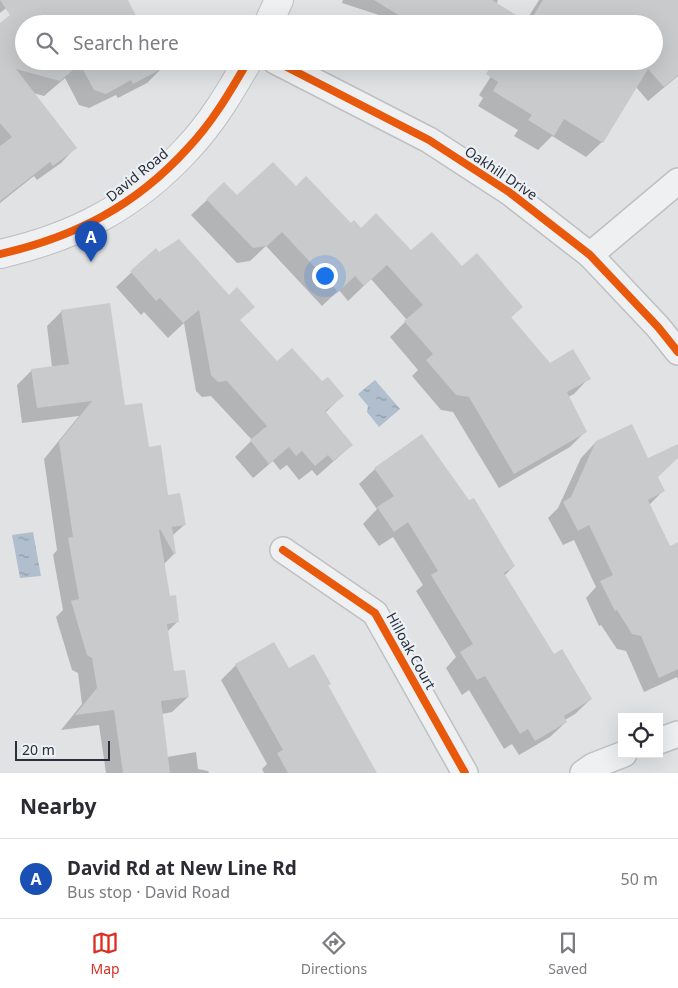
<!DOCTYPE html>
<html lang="en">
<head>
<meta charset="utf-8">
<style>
	body { margin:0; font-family:"Noto Sans",sans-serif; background:#f2f2f3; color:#2b2b33 }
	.controls { position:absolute; right:15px; bottom:15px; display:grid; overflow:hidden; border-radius:0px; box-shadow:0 5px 20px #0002 }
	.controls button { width:45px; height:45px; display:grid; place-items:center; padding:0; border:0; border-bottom:1px solid #e1e1e2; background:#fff; color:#2b2b33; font:25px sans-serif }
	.scale { position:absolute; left:15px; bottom:12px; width:95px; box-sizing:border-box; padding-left:5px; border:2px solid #29303b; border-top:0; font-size:14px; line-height:18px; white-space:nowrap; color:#29303b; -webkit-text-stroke:4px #edf0f4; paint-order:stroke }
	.you { position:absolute; left:324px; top:275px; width:18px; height:18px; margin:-12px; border:4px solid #fff; border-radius:50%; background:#1a73e8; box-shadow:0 0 0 8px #1a73e833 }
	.badge { display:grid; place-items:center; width:32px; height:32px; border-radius:50%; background:#d93025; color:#fff; font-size:16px; font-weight:700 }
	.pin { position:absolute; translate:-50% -41px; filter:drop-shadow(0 1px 2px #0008) }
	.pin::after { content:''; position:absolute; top:26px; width:18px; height:15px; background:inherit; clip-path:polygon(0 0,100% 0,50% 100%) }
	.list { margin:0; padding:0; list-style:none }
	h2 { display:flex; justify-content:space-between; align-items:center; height:65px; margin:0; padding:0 20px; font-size:21px }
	h2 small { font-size:16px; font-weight:400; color:#7c7c81 }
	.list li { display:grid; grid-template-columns:32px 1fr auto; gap:15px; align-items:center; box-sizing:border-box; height:80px; padding:0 20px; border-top:1px solid #e1e1e2 }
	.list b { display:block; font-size:19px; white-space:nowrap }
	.list p { margin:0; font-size:16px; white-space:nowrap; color:#7c7c81 }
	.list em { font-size:16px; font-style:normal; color:#7c7c81 }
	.icon { flex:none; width:28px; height:28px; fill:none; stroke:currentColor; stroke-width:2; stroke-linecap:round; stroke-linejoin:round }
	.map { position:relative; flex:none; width:678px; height:773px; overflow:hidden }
	.search { position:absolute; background:#fff; box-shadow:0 5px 20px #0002; left:15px; right:15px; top:15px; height:55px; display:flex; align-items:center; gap:12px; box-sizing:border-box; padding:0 18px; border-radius:28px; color:#7c7c81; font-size:19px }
	.sheet { height:145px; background:#fff }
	nav { display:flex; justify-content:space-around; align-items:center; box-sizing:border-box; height:70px; border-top:1px solid #e1e1e2; background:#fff; font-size:14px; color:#7c7c81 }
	nav a { display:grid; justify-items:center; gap:2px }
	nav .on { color:#d93025 }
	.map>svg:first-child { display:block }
</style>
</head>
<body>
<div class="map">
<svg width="678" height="773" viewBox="0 0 678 773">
	<defs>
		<pattern id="water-ripples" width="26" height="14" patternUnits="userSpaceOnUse" patternTransform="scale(1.25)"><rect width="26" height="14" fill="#b0becd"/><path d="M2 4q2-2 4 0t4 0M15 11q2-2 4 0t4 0" fill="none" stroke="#8f9ba8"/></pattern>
	</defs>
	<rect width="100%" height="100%" fill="#e0e2e4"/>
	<g fill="url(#water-ripples)">
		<polygon points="375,380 400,409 379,427 367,412 368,406 358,394"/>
		<polygon points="33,532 41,576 20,578 12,535"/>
	</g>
	<g fill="#0003">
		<polygon points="0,0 16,0 0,13"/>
		<polygon points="343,0 498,0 489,24 382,24 385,17 342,3"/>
		<polygon points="539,0 678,0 678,76 648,101 636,87 602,142 586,157 552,136 538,150 514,136 518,130 478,106 483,98 479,95 501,61 654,61 654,24 524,24"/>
		<polygon points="0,46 24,61 162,68 147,83 118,98 116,95 89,108 79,105 65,78 44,96 33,93 76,147 61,163 37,180 34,176 0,203"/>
		<polygon points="224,184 237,197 296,188 351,225 410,252 461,268 521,307 510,318 549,364 589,378 574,394 568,397 586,431 570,447 499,488 453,412 441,410 412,376 418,370 390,337 407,320 371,279 348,301 339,290 322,306 266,246 250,261 237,263 191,215"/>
		<polygon points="155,250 238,321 277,363 322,383 342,396 325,413 352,445 317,476 312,470 299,480 287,465 280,470 273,461 253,478 235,457 252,440 211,396 202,397 196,391 184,323 168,338 144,312 141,315 116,287"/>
		<polygon points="62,311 148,448 167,497 184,525 172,536 175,553 164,564 169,598 178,621 167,632 173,673 188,697 172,712 162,714 167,757 196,752 198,769 208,771 209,773 106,773 99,725 61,730 82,704 78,673 72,670 56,617 63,610 53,555 57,550 44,459 79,416 22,423 17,385 32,370 52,367 47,326"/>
		<polygon points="422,436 514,566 504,576 553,656 591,699 575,714 565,720 566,722 550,737 519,755 512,744 504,749 469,690 462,695 446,668 456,657 416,591 423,585 393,537 379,546 363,524 377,509 359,484 375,469"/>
		<polygon points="596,442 648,460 678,446 678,456 657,477 664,490 649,505 670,548 678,544 678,680 677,677 644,692 626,651 617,649 601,625 599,626 586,598 596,587 574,540 563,545 548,518 558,508 581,458"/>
		<polygon points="236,665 288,670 330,684 327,686 376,773 264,773 262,769 267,764 221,680"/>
	</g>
	<g fill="#c8cacc">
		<polygon points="0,0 128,0 140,24 24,24 24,61 160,61 163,68 133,84 131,80 106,94 94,90 80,64 60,81 16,69 77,148 53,166 50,162 0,201 0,146 12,137 0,123 0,23 10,15"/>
		<polygon points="374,0 492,0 529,23 543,0 678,0 678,75 664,87 648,69 603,143 564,119 554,136 528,120 532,115 493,91 498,82 486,74 489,69 475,61 654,61 654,24 413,24"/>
		<polygon points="273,162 296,186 306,176 351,223 354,220 361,228 376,213 411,250 432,232 462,266 477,253 523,307 511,317 550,363 573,349 591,379 567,392 587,432 514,474 469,397 456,395 426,360 433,354 404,321 423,305 387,265 364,286 355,276 338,292 282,232 267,246 253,248 206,199 224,182 237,195"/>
		<polygon points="179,239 229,295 237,287 255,307 240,320 277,361 292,348 322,381 328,377 344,396 325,411 353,445 333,461 328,455 315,466 302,451 296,456 289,447 269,464 250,440 267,426 227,381 218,382 211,375 199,310 183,323 160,298 156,301 130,271 156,248 159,252"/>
		<polygon points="110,303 125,405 142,403 149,447 161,445 168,495 180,493 186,525 172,527 176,554 174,554 160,529 159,530 170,596 176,595 179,622 167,624 174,671 185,670 189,697 161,701 170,773 123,773 114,710 75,715 97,688 92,658 87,655 71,601 79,599 68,538 73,537 59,442 92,401 37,408 31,369 69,364 61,310"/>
		<polygon points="632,424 648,458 678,444 678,458 658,477 665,491 648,500 670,546 678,542 678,669 659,678 641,636 632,634 617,610 615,611 600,581 613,575 589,525 578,531 563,502 571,497 596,441"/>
		<polygon points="422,434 469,500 474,498 515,566 504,573 554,654 562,649 592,699 564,716 567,722 535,741 528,729 520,734 485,676 477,680 460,652 473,644 431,575 438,571 408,522 394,532 377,507 394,496 374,468"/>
		<polygon points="274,642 289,668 314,654 331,684 328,685 377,773 288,773 277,753 283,750 235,664"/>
	</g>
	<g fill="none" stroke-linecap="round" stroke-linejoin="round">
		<defs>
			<g id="minor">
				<polyline points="275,61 429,140 509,192 590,255 658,327 678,352"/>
				<polyline points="590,255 678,181"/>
				<polyline points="283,550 375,613 465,773"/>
				<polyline points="659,741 678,734"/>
				<polyline points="583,773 593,766 624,754"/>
			</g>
			<g id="tertiary">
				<polyline points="268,24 279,0"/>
				<path d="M 0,254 C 75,237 135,206 187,149 C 212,123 230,92 248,61"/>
			</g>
		</defs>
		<use href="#minor" stroke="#bec0c2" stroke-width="28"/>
		<use href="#tertiary" stroke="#bec0c2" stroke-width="30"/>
		<use href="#minor" stroke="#eff0f1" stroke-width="25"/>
		<use href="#tertiary" stroke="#eff0f1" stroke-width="28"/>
		<defs>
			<g id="cycleway">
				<polyline points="275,61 429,140 509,192 590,255 658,327 678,352"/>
				<path d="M 0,254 C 75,237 135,206 187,149 C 212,123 230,92 248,61"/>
				<polyline points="283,550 375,613 465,773"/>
			</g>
		</defs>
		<use href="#cycleway" stroke="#edf0f4" stroke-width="11"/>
		<use href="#cycleway" stroke="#e8590c" stroke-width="8"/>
	</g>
	<g text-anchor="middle" stroke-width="4.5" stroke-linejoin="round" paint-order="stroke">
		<g font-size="14" fill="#29303b" stroke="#edf0f4">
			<text transform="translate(501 173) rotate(34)" y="5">Oakhill Drive</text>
			<text transform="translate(137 175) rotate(-39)" y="5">David Road</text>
			<text transform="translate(411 651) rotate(61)" y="5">Hilloak Court</text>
		</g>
	</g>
</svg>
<div class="controls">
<button><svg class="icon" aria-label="locate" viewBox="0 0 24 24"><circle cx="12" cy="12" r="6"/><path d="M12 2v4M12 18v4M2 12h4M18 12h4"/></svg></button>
</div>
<div class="scale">20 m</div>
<div class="you"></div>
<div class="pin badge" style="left:91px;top:262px;background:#1a4fb4">A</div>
<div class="search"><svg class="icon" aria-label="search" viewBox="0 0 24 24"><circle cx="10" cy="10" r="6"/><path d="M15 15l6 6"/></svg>Search here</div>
</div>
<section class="sheet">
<h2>Nearby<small></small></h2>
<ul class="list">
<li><span class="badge" style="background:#1a4fb4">A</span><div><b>David Rd at New Line Rd</b><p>Bus stop · David Road</p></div><em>50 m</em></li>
</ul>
</section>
<nav>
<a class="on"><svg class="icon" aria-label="map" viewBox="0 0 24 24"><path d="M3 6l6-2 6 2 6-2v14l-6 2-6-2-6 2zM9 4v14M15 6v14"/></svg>Map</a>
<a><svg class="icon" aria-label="directions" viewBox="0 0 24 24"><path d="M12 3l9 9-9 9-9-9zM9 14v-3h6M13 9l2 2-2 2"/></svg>Directions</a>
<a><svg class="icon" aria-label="saved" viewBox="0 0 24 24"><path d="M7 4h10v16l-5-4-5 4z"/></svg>Saved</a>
</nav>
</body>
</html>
